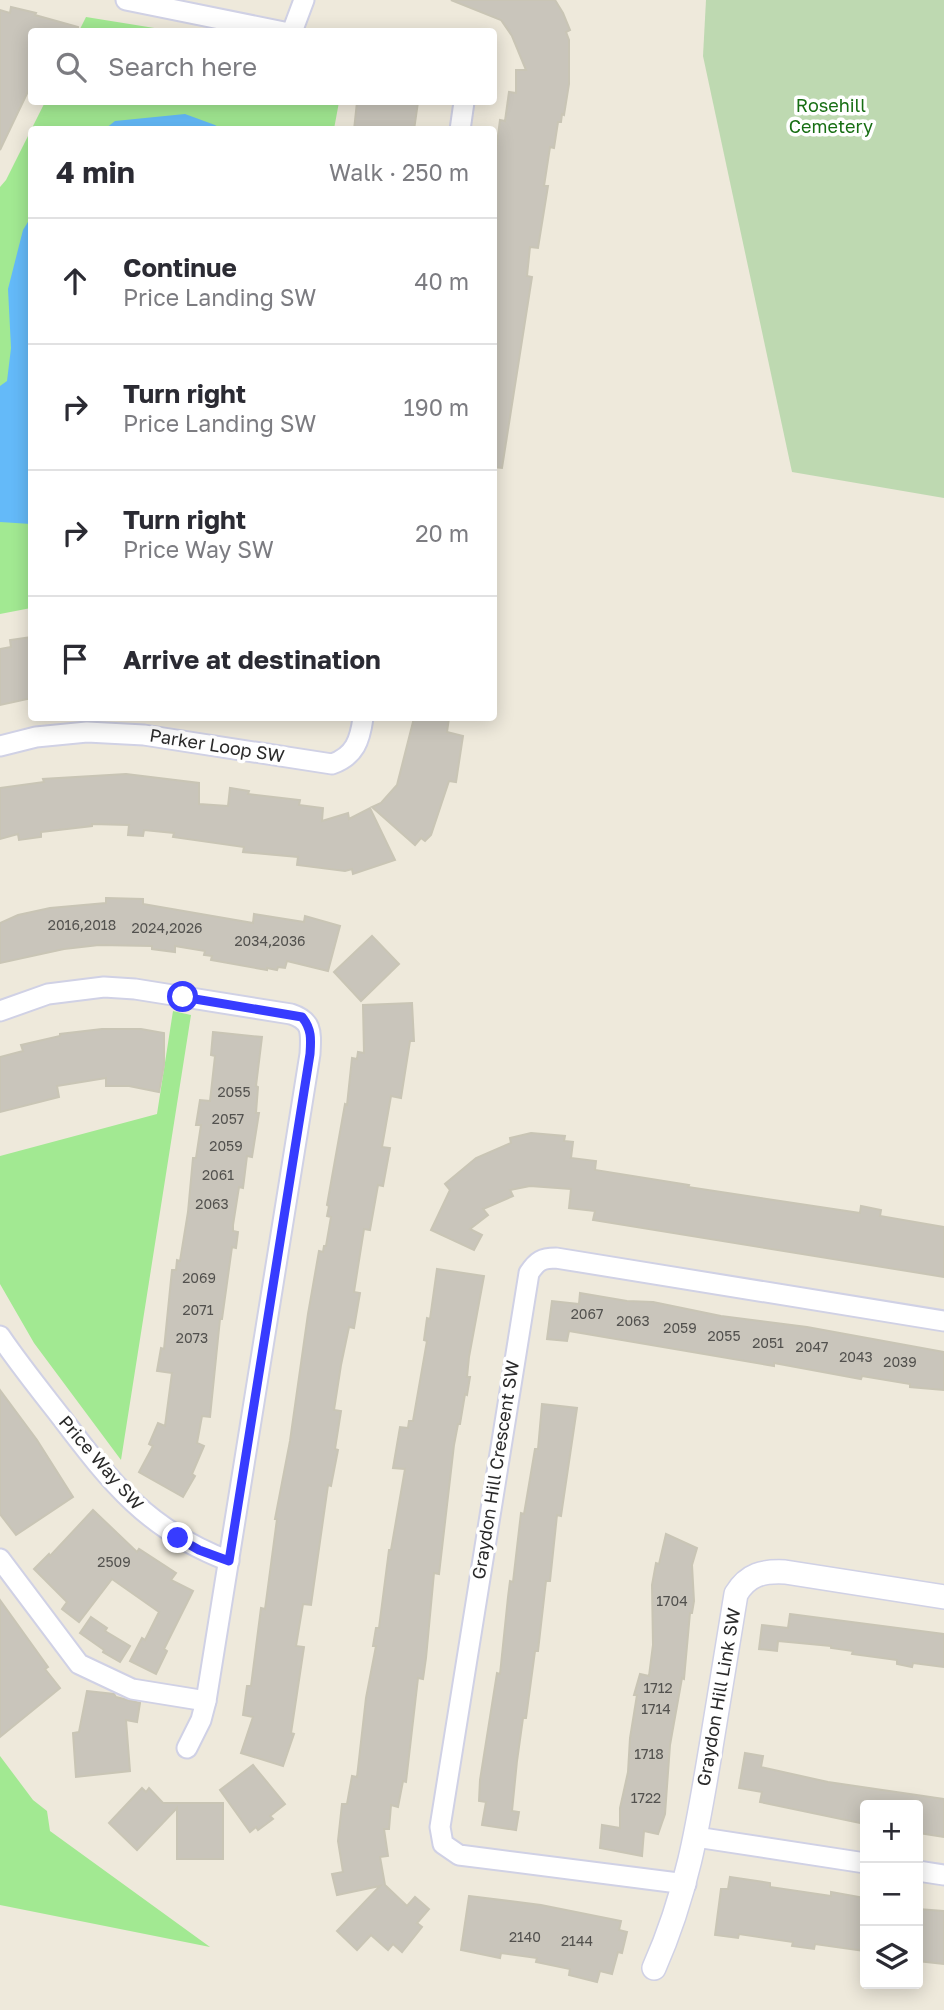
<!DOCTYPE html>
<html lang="en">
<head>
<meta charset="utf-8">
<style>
	body { margin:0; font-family:"Golos Text",sans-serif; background:#f2f2f3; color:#2b2b33 }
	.controls { position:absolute; right:21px; bottom:21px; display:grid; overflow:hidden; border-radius:7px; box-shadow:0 4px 18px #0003 }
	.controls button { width:63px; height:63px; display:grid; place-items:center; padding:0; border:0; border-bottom:2px solid #e1e1e2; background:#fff; color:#2b2b33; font:35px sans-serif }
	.stop { position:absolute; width:21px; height:21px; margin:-16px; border:5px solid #373cff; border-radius:50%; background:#fff }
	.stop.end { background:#373cff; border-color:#fff; box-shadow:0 2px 7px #0008 }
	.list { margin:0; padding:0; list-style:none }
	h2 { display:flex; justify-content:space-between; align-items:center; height:91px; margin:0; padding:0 28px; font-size:30px }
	h2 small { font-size:23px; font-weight:400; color:#7c7c81 }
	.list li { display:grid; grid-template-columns:46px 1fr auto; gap:21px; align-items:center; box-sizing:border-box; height:126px; padding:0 28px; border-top:2px solid #e1e1e2 }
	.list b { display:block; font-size:26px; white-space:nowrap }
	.list p { margin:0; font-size:23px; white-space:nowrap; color:#7c7c81 }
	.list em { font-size:23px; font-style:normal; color:#7c7c81 }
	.icon { flex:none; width:38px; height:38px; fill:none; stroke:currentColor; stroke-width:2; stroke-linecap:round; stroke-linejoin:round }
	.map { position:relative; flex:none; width:944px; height:2010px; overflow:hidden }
	.search { position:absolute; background:#fff; box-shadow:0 4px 18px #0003; left:28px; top:28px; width:469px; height:77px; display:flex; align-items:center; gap:18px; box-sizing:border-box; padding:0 24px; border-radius:7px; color:#7c7c81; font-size:26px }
	.panel { position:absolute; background:#fff; box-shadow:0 4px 18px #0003; left:28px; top:126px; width:469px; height:595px; border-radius:7px }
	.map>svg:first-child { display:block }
</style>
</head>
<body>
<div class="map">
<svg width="944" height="2010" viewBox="0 0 944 2010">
	<rect width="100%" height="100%" fill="#eee9db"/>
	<g fill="#a2e992">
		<polygon points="86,17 173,31 79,31"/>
		<polygon points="45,102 339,102 334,129 32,130 31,608 0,614 0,187 6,180"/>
		<polygon points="173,1011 191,1015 121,1460 34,1343 0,1284 0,1156 157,1114"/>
		<polygon points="0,1756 33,1800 47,1811 50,1831 210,1947 0,1905"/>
	</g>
	<polygon fill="#bed9b1" points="706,0 944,0 944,498 792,472 703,56"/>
	<g fill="#64baf9">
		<polygon points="185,114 215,125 221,129 105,129 115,121"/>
		<polygon points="31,217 31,524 0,522 0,386 7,381 11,348 8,289 23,230"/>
	</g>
	<g fill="#c9c5bb" stroke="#c9c5b5" stroke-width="2">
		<polygon points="451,0 555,0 563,13 570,30 566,32 569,40 569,84 564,115 562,114 561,122 558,122 554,148 550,147 544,186 548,186 538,248 530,247 527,276 532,277 502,468 494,467 494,166 500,120 505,121 509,92 516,93 516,70 526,70 512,36 501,20"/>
		<polygon points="11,7 36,13 35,15 78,27 78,32 32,32 32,83 0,150 0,10 10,13"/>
		<polygon points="357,102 418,102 414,130 354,130"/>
		<polygon points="32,637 32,698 0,705 0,649 11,647 10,640"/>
		<polygon points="414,718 449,718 447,732 463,736 456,782 449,781 431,835 425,841 421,838 415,845 372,807 381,803 397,785"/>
		<polygon points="126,774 199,783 199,804 228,806 230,788 249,791 248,794 300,800 299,805 323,808 322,821 348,813 349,819 370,808 395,860 353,874 352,869 345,871 297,865 298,857 243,852 244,847 173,837 174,833 144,830 143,836 128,835 129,825 92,824 92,826 41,832 41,837 19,840 18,834 0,839 0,788 44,782 43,779"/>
		<polygon points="106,898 143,899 143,904 253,923 254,914 304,922 305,916 340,926 328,971 287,961 285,968 278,967 277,970 267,968 267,970 211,960 212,956 204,955 205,951 175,946 175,952 152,949 152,946 99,945 64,949 0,963 0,923 18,915 50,908 106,903"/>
		<polygon points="372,936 399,964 361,1001 334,972"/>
		<polygon points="412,1003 414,1041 410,1041 401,1098 391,1096 382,1147 390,1148 383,1186 378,1185 370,1230 364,1229 354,1292 360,1293 354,1328 349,1327 341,1365 334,1410 341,1411 335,1449 338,1450 331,1486 328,1485 311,1605 303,1604 296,1646 304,1647 291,1733 294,1734 283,1766 241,1753 253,1717 243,1715 247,1686 251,1686 261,1608 265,1609 266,1602 277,1519 275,1519 290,1441 308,1314 319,1251 323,1252 324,1246 326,1246 331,1217 327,1216 329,1206 327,1205 345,1104 347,1105 352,1058 357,1059 358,1052 364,1053 363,1005"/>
		<polygon points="102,1029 141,1029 164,1033 164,1065 159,1092 129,1086 106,1086 106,1078 57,1086 59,1097 0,1112 0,1057 23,1051 21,1045 60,1036 60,1034"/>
		<polygon points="213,1032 262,1037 256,1086 258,1087 256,1113 259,1113 252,1157 247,1156 243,1188 239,1187 233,1225 233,1231 238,1232 236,1248 232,1247 222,1319 220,1319 210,1417 202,1416 197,1443 204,1446 192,1474 195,1476 183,1497 139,1472 153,1446 149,1444 158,1423 165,1426 172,1373 157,1371 161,1348 164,1349 172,1270 176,1270 177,1260 180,1261 188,1212 193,1158 196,1158 201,1125 196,1125 200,1100 210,1101 215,1056 211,1055"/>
		<polygon points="531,1133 565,1136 564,1141 573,1142 571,1158 596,1161 595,1170 689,1185 688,1187 860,1213 861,1206 881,1210 880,1216 944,1227 944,1277 593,1220 595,1211 569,1208 571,1189 530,1186 510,1190 513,1196 483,1209 488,1215 470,1229 482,1235 474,1250 431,1230 450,1190 445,1184 476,1158 511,1143 510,1138"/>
		<polygon points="437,1269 484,1276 469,1357 467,1377 470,1377 467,1395 465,1394 460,1424 458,1424 454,1445 439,1574 434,1573 426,1658 423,1679 418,1678 406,1782 403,1781 398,1807 391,1805 389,1829 384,1829 388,1856 380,1857 385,1885 407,1906 415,1897 429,1909 417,1923 422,1927 402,1952 393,1944 388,1950 371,1935 357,1950 337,1931 380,1886 337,1895 332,1874 343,1872 338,1841 342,1804 347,1804 352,1776 357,1777 366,1698 376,1646 373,1646 376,1628 379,1628 389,1550 391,1550 405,1469 393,1468 400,1427 408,1428 409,1421 413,1421 427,1341 424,1340 427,1318 430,1319"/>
		<polygon points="580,1293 627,1301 653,1302 721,1316 807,1327 944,1352 944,1390 910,1387 910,1384 862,1376 861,1379 774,1363 774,1366 569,1331 567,1341 547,1339 552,1301 579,1304"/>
		<polygon points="0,1390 37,1440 73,1497 16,1535 0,1514"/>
		<polygon points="542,1404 577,1408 561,1516 557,1515 550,1581 546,1581 538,1651 535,1651 526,1718 523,1718 517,1761 512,1811 519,1812 516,1830 482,1825 486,1802 479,1801 480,1780 497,1673 500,1674 508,1597 510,1581 513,1582 521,1513 524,1514 535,1449 538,1449"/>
		<polygon points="93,1510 137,1552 139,1549 176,1573 171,1580 193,1591 164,1649 167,1651 156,1674 130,1661 142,1638 145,1640 159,1612 112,1579 79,1622 62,1609 67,1602 34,1569 49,1554 50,1556"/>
		<polygon points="666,1534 697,1548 692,1565 694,1601 692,1613 690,1613 684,1679 682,1678 670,1745 665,1814 658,1834 644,1831 642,1856 600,1848 602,1825 620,1828 620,1808 628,1772 630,1738 637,1695 634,1695 640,1674 649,1676 653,1645 652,1585 656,1563 659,1564"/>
		<polygon points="0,1600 48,1667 45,1669 60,1688 0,1737"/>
		<polygon points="790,1614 944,1634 944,1667 913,1663 912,1667 897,1664 897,1660 852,1654 853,1651 831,1648 831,1646 778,1641 777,1651 759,1649 762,1625 788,1628"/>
		<polygon points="91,1617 107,1628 105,1631 130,1646 120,1662 103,1652 104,1650 80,1633"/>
		<polygon points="87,1691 114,1694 116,1697 140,1703 137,1722 126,1720 130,1771 76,1777 73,1733 79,1732"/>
		<polygon points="745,1753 763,1756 761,1767 828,1782 944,1799 944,1837 918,1833 918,1805 865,1805 865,1824 760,1802 762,1792 739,1788"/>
		<polygon points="253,1765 285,1804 270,1816 273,1819 258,1830 256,1827 250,1832 220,1790"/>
		<polygon points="142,1788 146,1792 149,1788 163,1803 223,1803 223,1859 177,1859 177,1808 137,1850 109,1823"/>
		<polygon points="730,1877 770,1883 770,1887 831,1896 831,1892 865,1898 865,1951 815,1944 814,1949 792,1946 793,1942 739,1934 738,1938 715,1935 721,1889 728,1889"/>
		<polygon points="469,1896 541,1905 621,1921 619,1930 627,1932 622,1953 618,1952 612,1974 600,1971 597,1982 569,1975 570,1969 536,1962 537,1958 501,1953 500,1958 461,1950"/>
		<polygon points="918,1909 944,1911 944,1964 918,1961"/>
	</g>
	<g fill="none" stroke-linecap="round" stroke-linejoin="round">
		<defs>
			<g id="minor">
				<polyline points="126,0 284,32"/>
				<polyline points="292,32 304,0"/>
				<polyline points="460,130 464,102"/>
				<path d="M 0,746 L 36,737 L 87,732 L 144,735 L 332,764 C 355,756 360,740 363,718"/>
				<path d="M 0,1011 L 48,994 L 104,987 L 135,989 L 291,1014 C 313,1021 311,1033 310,1054 L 206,1701 L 201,1720 L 187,1748"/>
				<path d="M 0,1336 C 19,1364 40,1390 61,1417 C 111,1483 149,1531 229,1561"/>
				<polyline points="0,1559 79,1664 132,1689 206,1701"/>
				<polyline points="696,1837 865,1863"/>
				<polyline points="918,1871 944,1875"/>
				<path d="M 686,1884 L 459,1855 L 443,1844 L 440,1827 L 529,1273 C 537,1261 542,1258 556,1258 L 944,1321"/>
			</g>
			<path id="tertiary" d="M 654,1968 C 687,1894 698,1826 711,1747 C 719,1696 728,1645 736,1594 C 748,1574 763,1571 785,1572 L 944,1597"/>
		</defs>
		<use href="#minor" stroke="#d0d1e5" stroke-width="23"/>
		<use href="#tertiary" stroke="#d0d1e5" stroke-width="26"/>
		<use href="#minor" stroke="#fff" stroke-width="19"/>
		<use href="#tertiary" stroke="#fff" stroke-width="23"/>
	</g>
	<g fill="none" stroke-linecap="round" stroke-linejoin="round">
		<path stroke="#373cff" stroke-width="9" d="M 178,1538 L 199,1550 L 229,1561 L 310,1054 C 311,1040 312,1029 302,1017 L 183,997"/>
	</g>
	<g text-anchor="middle" stroke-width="7" stroke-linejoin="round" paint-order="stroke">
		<g font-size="14" fill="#52514e">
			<text x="82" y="930">2016,2018</text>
			<text x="167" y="933">2024,2026</text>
			<text x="270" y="946">2034,2036</text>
			<text x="234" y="1097">2055</text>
			<text x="228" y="1124">2057</text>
			<text x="226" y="1151">2059</text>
			<text x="218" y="1180">2061</text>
			<text x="212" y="1209">2063</text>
			<text x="199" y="1283">2069</text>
			<text x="198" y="1315">2071</text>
			<text x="587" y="1319">2067</text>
			<text x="633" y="1326">2063</text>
			<text x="680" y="1333">2059</text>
			<text x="724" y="1341">2055</text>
			<text x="192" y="1343">2073</text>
			<text x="768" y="1348">2051</text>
			<text x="812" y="1352">2047</text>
			<text x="856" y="1362">2043</text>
			<text x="900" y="1367">2039</text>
			<text x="114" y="1567">2509</text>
			<text x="672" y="1606">1704</text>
			<text x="658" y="1693">1712</text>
			<text x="656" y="1714">1714</text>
			<text x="649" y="1759">1718</text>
			<text x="646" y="1803">1722</text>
			<text x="525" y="1942">2140</text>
			<text x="577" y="1946">2144</text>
		</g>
		<g font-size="18" fill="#176e13" stroke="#fff">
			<text x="831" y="112">Rosehill<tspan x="831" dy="21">Cemetery</tspan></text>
		</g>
		<g font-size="18" fill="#2a2a2a" stroke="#fff">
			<text transform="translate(217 746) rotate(9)" y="6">Parker Loop SW</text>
			<text transform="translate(101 1463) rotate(49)" y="6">Price Way SW</text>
			<text transform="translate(496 1470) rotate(-81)" y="6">Graydon Hill Crescent SW</text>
			<text transform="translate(719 1697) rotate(-80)" y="6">Graydon Hill Link SW</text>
		</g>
	</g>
</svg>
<div class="controls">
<button>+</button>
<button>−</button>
<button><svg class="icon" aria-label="layers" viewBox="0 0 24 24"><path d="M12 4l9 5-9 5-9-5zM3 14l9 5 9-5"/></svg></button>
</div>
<div class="stop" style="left:183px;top:997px"></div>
<div class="stop end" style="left:178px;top:1538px"></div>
<div class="search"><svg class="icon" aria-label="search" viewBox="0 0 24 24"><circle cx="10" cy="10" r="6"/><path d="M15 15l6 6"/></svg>Search here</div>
<section class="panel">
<h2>4 min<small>Walk · 250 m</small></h2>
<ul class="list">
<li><svg class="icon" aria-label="ahead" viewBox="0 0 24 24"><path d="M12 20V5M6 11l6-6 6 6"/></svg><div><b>Continue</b><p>Price Landing SW</p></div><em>40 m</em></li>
<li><svg class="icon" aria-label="right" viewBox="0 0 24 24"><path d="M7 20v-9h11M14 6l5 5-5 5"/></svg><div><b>Turn right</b><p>Price Landing SW</p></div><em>190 m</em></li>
<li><svg class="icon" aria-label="right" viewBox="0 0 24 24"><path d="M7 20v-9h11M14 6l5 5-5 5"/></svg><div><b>Turn right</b><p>Price Way SW</p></div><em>20 m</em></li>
<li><svg class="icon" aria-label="arrive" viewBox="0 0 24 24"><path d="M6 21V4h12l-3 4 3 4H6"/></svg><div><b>Arrive at destination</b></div></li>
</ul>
</section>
</div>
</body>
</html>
